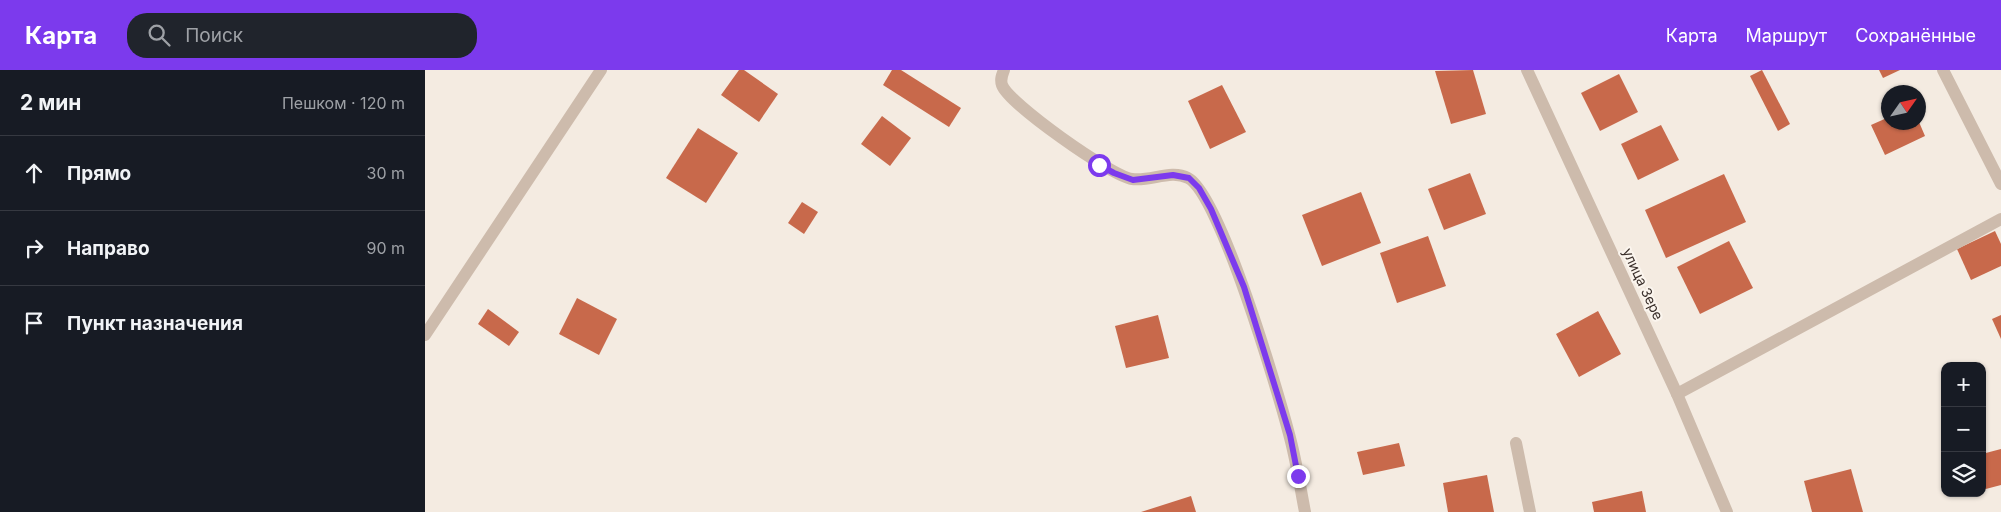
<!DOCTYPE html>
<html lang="ru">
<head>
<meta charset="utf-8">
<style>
	body { margin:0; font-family:Inter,sans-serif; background:#20242c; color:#f1f3f6 }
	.controls { position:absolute; right:15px; bottom:15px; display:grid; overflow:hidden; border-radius:10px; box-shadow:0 1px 4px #0004 }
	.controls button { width:45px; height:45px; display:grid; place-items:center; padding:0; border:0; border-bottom:1px solid #363941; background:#171b24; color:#f1f3f6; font:25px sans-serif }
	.compass { position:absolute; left:1456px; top:15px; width:45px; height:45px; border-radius:50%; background:#171b24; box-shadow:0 1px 4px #0004; rotate:56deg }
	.stop { position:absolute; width:15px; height:15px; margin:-11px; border:4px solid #7c3aed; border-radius:50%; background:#fff }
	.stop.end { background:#7c3aed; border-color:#fff; box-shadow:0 1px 5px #0008 }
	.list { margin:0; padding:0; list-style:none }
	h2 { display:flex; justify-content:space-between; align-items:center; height:65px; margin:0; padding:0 20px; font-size:21px }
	h2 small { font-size:16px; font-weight:400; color:#9ea1a6 }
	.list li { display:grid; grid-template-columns:32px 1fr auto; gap:15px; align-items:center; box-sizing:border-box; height:75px; padding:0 20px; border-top:1px solid #363941 }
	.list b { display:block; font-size:19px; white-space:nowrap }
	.list em { font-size:16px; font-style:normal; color:#9ea1a6 }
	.icon { flex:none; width:28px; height:28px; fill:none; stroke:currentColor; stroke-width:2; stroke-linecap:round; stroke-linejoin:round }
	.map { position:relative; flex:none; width:1576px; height:442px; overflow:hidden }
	header { display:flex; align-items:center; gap:30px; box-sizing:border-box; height:70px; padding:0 25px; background:#7c3aed; color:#fff }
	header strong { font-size:24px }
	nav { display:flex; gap:28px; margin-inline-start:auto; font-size:18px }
	.search { width:350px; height:45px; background:#20242c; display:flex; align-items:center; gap:12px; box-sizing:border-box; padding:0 18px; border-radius:20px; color:#9ea1a6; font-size:19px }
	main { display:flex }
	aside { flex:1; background:#171b24 }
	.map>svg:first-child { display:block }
</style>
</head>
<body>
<header>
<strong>Карта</strong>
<div class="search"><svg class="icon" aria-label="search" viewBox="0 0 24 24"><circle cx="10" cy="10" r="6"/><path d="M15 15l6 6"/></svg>Поиск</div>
<nav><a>Карта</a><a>Маршрут</a><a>Сохранённые</a></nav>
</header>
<main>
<aside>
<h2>2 мин<small>Пешком · 120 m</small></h2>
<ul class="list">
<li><svg class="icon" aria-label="ahead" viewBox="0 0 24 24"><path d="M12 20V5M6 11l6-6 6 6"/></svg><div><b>Прямо</b></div><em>30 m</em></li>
<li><svg class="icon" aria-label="right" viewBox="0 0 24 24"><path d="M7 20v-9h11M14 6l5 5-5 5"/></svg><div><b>Направо</b></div><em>90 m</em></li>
<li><svg class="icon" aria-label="arrive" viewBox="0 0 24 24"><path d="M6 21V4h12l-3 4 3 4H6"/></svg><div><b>Пункт назначения</b></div></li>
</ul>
</aside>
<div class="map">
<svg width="1576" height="442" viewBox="0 0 1576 442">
	<rect width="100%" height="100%" fill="#f4ebe1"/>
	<g fill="#c8694b">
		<polygon points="314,0 319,0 353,24 334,52 296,25"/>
		<polygon points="467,0 476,0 536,38 524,57 458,15"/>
		<polygon points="1048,0 1061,44 1026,54 1010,1"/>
		<polygon points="1337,0 1365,54 1353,61 1325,6"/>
		<polygon points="1454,0 1475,0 1458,8"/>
		<polygon points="1194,4 1213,42 1175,61 1156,23"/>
		<polygon points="797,15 821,62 785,79 763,31"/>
		<polygon points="457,46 486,68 465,96 436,74"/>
		<polygon points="1464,47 1464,52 1494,52 1500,66 1460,85 1446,55"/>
		<polygon points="1236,55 1254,90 1213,110 1196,74"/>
		<polygon points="273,58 313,83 281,133 241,108"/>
		<polygon points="1045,103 1061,144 1019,160 1003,119"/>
		<polygon points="1299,104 1321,152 1241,188 1220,140"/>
		<polygon points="936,122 956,173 897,196 877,145"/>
		<polygon points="377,132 393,142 379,164 363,153"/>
		<polygon points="1570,161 1576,174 1576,196 1546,210 1532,179"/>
		<polygon points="1003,166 1021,216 972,233 955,183"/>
		<polygon points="1304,171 1328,218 1275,244 1252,197"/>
		<polygon points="152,228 192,249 174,285 134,264"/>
		<polygon points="63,239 94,262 84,276 53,254"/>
		<polygon points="1173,241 1196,284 1154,307 1131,264"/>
		<polygon points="733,245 744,288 701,298 690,256"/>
		<polygon points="1576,245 1576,269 1567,249"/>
		<polygon points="974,373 980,396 938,405 932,382"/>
		<polygon points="1576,379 1576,415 1557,420 1557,384"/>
		<polygon points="1426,399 1438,442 1387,442 1379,411"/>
		<polygon points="1062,405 1069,442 1023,442 1018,413"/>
		<polygon points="1217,421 1221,442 1169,442 1167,432"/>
		<polygon points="766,426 771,442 716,442"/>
	</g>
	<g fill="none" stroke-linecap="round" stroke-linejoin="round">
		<g stroke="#cdbbac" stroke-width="12">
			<path d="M 579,0 C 577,5 575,9 577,15 C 583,33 686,106 707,109 C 725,112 746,99 763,108 C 795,124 853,322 864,364 C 871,389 875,416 880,442"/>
			<polyline points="1102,0 1252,324 1302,442"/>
			<polyline points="1518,0 1576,114"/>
			<polyline points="0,265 176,0"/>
			<polyline points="1252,324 1576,149"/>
			<polyline points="1091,373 1105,442"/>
		</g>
	</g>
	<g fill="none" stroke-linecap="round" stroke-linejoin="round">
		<polyline stroke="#7c3aed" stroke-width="6" points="674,95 689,103 708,110 748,105 764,108 774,118 786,139 819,217 865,365 873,406"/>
	</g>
	<g text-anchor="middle" stroke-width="4" stroke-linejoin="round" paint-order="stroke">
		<g font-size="14" fill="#3b302b" stroke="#fbf5ee">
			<text transform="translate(1218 214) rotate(65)" y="5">улица Зере</text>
		</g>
	</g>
</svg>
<div class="controls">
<button>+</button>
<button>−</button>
<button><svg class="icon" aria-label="layers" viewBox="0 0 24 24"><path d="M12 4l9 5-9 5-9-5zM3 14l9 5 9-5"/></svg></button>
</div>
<svg class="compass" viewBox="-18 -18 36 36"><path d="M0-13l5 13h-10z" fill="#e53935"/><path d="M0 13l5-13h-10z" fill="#9ea1a6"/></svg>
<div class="stop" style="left:674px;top:95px"></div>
<div class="stop end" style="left:873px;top:406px"></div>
</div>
</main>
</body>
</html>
